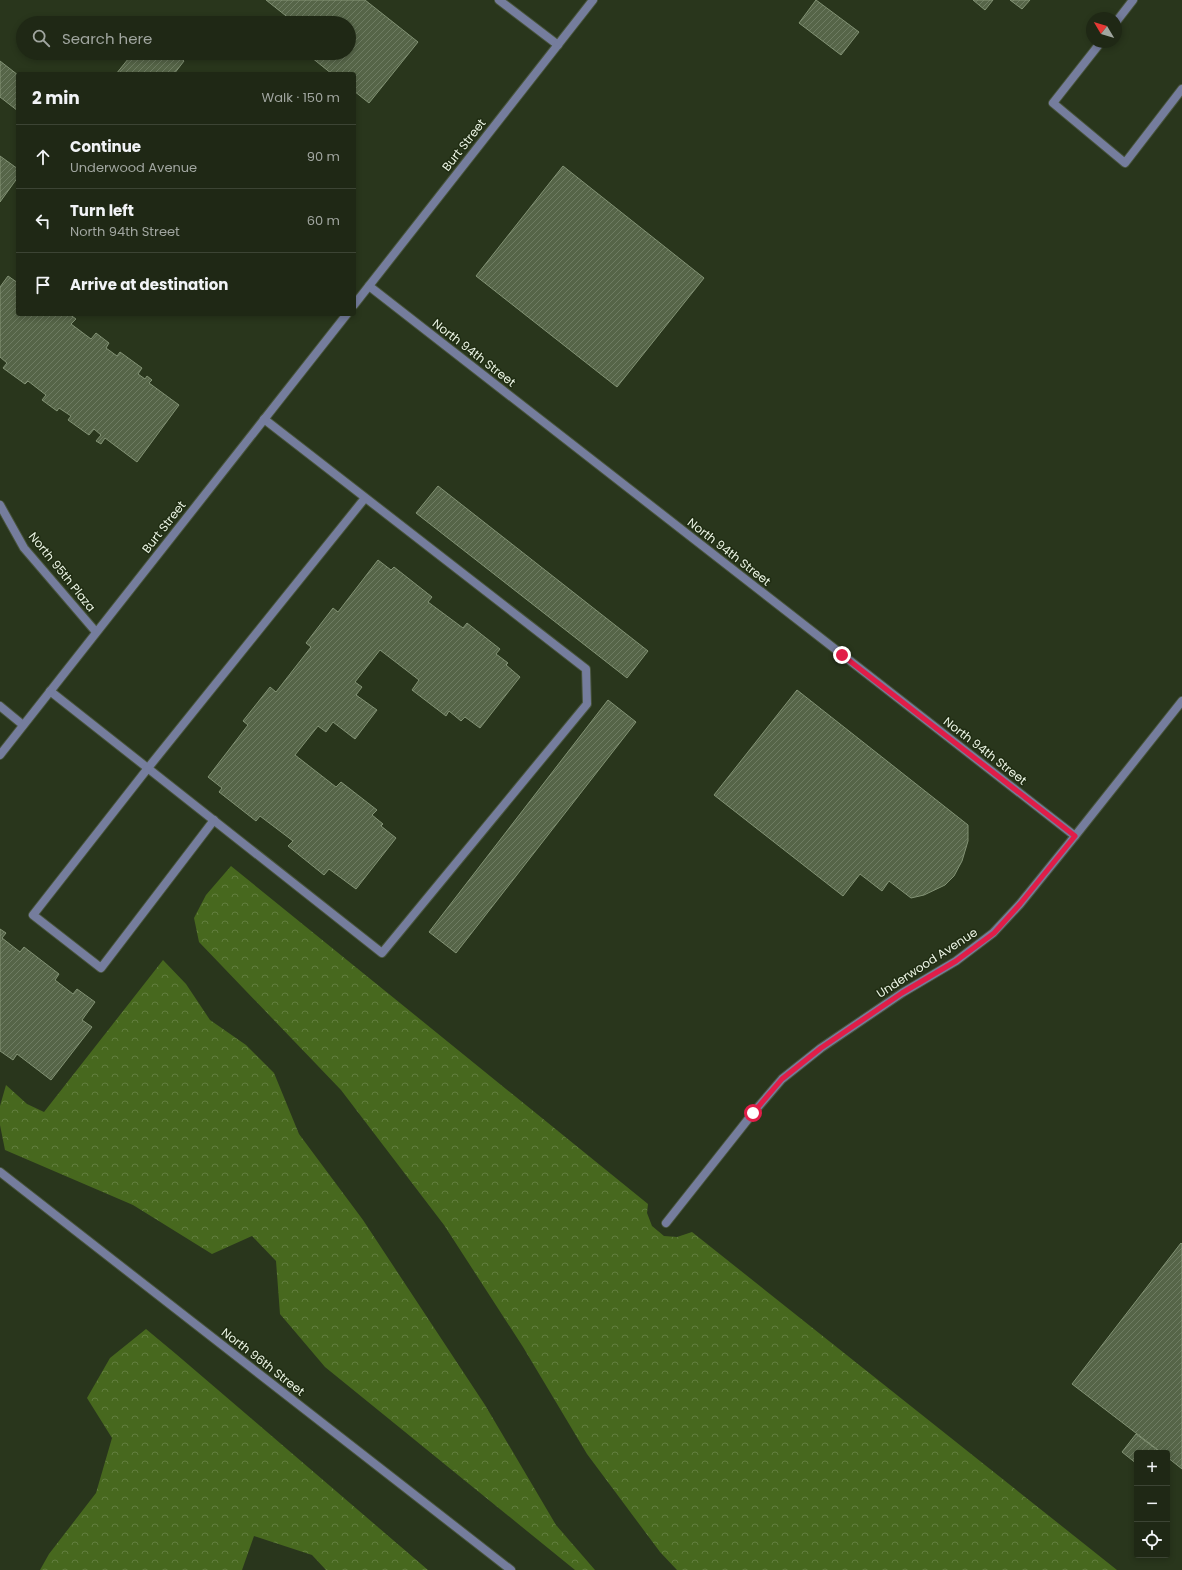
<!DOCTYPE html>
<html lang="en">
<head>
<meta charset="utf-8">
<style>
	body { margin:0; font-family:Poppins,sans-serif; background:#2c3422; color:#f1f3f6 }
	.controls { position:absolute; right:12px; bottom:12px; display:grid; overflow:hidden; border-radius:4px; box-shadow:0 2px 6px #0003 }
	.controls button { width:36px; height:36px; display:grid; place-items:center; padding:0; border:0; border-bottom:1px solid #3c4434; background:#1f2815; color:#f1f3f6; font:20px sans-serif }
	.compass { position:absolute; left:1086px; top:12px; width:36px; height:36px; border-radius:50%; background:#1f2815; box-shadow:0 2px 6px #0003; rotate:308deg }
	.stop { position:absolute; width:12px; height:12px; margin:-9px; border:3px solid #e11d48; border-radius:50%; background:#fff }
	.stop.end { background:#e11d48; border-color:#fff; box-shadow:0 1px 4px #0008 }
	.list { margin:0; padding:0; list-style:none }
	h2 { display:flex; justify-content:space-between; align-items:center; height:52px; margin:0; padding:0 16px; font-size:17px }
	h2 small { font-size:13px; font-weight:400; color:#a1a6a0 }
	.list li { display:grid; grid-template-columns:26px 1fr auto; gap:12px; align-items:center; box-sizing:border-box; height:64px; padding:0 16px; border-top:1px solid #3c4434 }
	.list b { display:block; font-size:15px; white-space:nowrap }
	.list p { margin:0; font-size:13px; white-space:nowrap; color:#a1a6a0 }
	.list em { font-size:13px; font-style:normal; color:#a1a6a0 }
	.icon { flex:none; width:22px; height:22px; fill:none; stroke:currentColor; stroke-width:2; stroke-linecap:round; stroke-linejoin:round }
	.map { position:relative; flex:none; width:1182px; height:1570px; overflow:hidden }
	.search { position:absolute; background:#1f2815; box-shadow:0 2px 6px #0003; left:16px; top:16px; width:340px; height:44px; display:flex; align-items:center; gap:10px; box-sizing:border-box; padding:0 14px; border-radius:22px; color:#a1a6a0; font-size:15px }
	.panel { position:absolute; background:#1f2815; box-shadow:0 2px 6px #0003; left:16px; top:72px; width:340px; height:244px; border-radius:4px }
	.map>svg:first-child { display:block }
</style>
</head>
<body>
<div class="map">
<svg width="1182" height="1570" viewBox="0 0 1182 1570">
	<defs>
		<pattern id="forest-crowns" width="20" height="18" patternUnits="userSpaceOnUse"><rect width="20" height="18" fill="#47681e"/><path d="M2 6a3 3 0 1 1 6 0M12 15a3 3 0 1 1 6 0" fill="none" stroke="#627e3f"/></pattern>
		<pattern id="building-hatch" width="6" height="6" patternUnits="userSpaceOnUse"><rect width="6" height="6" fill="#566548"/><path d="M-1 1l2-2M0 6l6-6M5 7l2-2" fill="none" stroke="#6e7c62"/></pattern>
	</defs>
	<rect width="100%" height="100%" fill="#29361c"/>
	<g fill="url(#forest-crowns)">
		<polygon points="231,866 648,1204 647,1213 652,1226 664,1236 677,1237 692,1232 1117,1570 677,1570 660,1552 587,1454 523,1347 444,1225 341,1090 199,942 194,918 206,895"/>
		<polygon points="163,960 186,984 210,1020 246,1045 274,1073 299,1134 363,1220 485,1405 556,1525 595,1570 575,1570 325,1367 280,1314 276,1261 252,1236 212,1254 133,1205 5,1150 0,1125 0,1106 6,1085 27,1104 44,1112"/>
		<polygon points="146,1329 176,1354 428,1570 326,1570 312,1555 254,1536 242,1570 40,1570 49,1554 96,1493 112,1438 87,1398 110,1358"/>
	</g>
	<g fill="url(#building-hatch)" stroke="#839375">
		<polygon points="266,0 365,0 418,42 369,103 354,91 354,74 332,74 306,53 349,53 349,23 295,23"/>
		<polygon points="816,0 859,32 841,55 799,23"/>
		<polygon points="973,0 993,0 985,10"/>
		<polygon points="1010,0 1030,0 1022,9"/>
		<polygon points="133,53 174,53 184,61 174,74 116,74"/>
		<polygon points="0,61 18,75 18,111 0,97"/>
		<polygon points="0,156 18,169 18,177 0,202"/>
		<polygon points="563,166 704,278 617,387 476,276"/>
		<polygon points="8,276 18,283 18,314 69,314 76,319 71,324 91,339 96,333 109,343 106,348 117,356 120,352 142,368 138,374 145,379 147,376 152,380 149,383 179,405 137,462 105,438 101,444 96,441 101,435 94,429 89,435 68,420 71,416 59,408 57,411 42,400 46,395 28,381 25,384 3,368 7,363 0,357 0,287"/>
		<polygon points="438,486 648,651 627,678 416,513"/>
		<polygon points="378,560 391,570 394,567 432,597 428,602 463,628 467,623 500,649 496,654 508,663 506,665 520,677 480,728 465,717 461,721 449,711 446,716 412,690 419,680 380,650 355,682 362,687 356,695 377,710 355,739 333,722 326,732 318,726 295,755 336,787 341,782 377,810 372,815 383,824 381,826 396,838 356,889 329,869 324,875 288,846 293,841 260,816 256,821 219,792 222,788 208,777 248,725 243,721 270,687 276,692 311,647 306,643 333,608 338,612"/>
		<polygon points="797,690 968,825 968,841 962,861 954,876 945,885 924,895 911,898 889,881 882,891 860,874 843,896 714,795"/>
		<polygon points="608,700 636,722 456,953 429,932"/>
		<polygon points="0,929 6,933 2,938 20,952 24,947 59,974 55,980 73,994 77,989 95,1002 82,1020 92,1027 51,1080 17,1054 13,1060 0,1051"/>
		<polygon points="1181,1243 1182,1244 1182,1469 1167,1457 1167,1453 1162,1453 1072,1384"/>
		<polygon points="1136,1434 1160,1452 1159,1453 1137,1453 1137,1464 1122,1452"/>
	</g>
	<g fill="none" stroke-linecap="round" stroke-linejoin="round">
		<defs>
			<g id="service">
				<polyline points="1116,22 1133,0"/>
				<polyline points="1101,42 1053,103 1125,163 1182,89"/>
				<polyline points="50,691 382,953 587,704 586,669 264,419"/>
				<polyline points="0,706 23,725"/>
				<polyline points="214,820 101,968 33,915 148,768 365,498"/>
			</g>
			<g id="minor">
				<polyline points="499,0 558,45"/>
				<polyline points="369,286 1075,836"/>
				<polyline points="0,505 24,548 96,632"/>
				<polyline points="666,1223 753,1113 782,1079 821,1048 902,993 956,961 993,933 1020,904 1075,836 1182,701"/>
			</g>
			<g id="tertiary">
				<polyline points="354,305 593,0"/>
				<polyline points="0,755 347,314"/>
				<polyline points="0,1172 511,1570"/>
			</g>
		</defs>
		<use href="#service" stroke="#48543c" stroke-width="10"/>
		<use href="#minor" stroke="#48543c" stroke-width="10"/>
		<use href="#tertiary" stroke="#48543c" stroke-width="10"/>
		<use href="#service" stroke="#757d9d" stroke-width="8"/>
		<use href="#minor" stroke="#757d9d" stroke-width="8"/>
		<use href="#tertiary" stroke="#757d9d" stroke-width="8"/>
	</g>
	<g fill="none" stroke-linecap="round" stroke-linejoin="round">
		<polyline stroke="#e11d48" stroke-width="5" points="753,1113 782,1079 821,1048 902,993 956,961 994,933 1020,904 1075,836 842,655"/>
	</g>
	<g text-anchor="middle" stroke-width="3" stroke-linejoin="round" paint-order="stroke">
		<g font-size="12" fill="#eaf3e3" stroke="#1f2c12">
			<text transform="translate(464 145) rotate(-52)" y="4">Burt Street</text>
			<text transform="translate(474 353) rotate(38)" y="4">North 94th Street</text>
			<text transform="translate(164 527) rotate(-52)" y="4">Burt Street</text>
			<text transform="translate(729 552) rotate(38)" y="4">North 94th Street</text>
			<text transform="translate(62 572) rotate(51)" y="4">North 95th Plaza</text>
			<text transform="translate(985 751) rotate(38)" y="4">North 94th Street</text>
			<text transform="translate(927 963) rotate(-33)" y="4">Underwood Avenue</text>
			<text transform="translate(263 1362) rotate(38)" y="4">North 96th Street</text>
		</g>
	</g>
</svg>
<div class="controls">
<button>+</button>
<button>−</button>
<button><svg class="icon" aria-label="locate" viewBox="0 0 24 24"><circle cx="12" cy="12" r="6"/><path d="M12 2v4M12 18v4M2 12h4M18 12h4"/></svg></button>
</div>
<svg class="compass" viewBox="-18 -18 36 36"><path d="M0-13l5 13h-10z" fill="#e53935"/><path d="M0 13l5-13h-10z" fill="#a1a6a0"/></svg>
<div class="stop" style="left:753px;top:1113px"></div>
<div class="stop end" style="left:842px;top:655px"></div>
<div class="search"><svg class="icon" aria-label="search" viewBox="0 0 24 24"><circle cx="10" cy="10" r="6"/><path d="M15 15l6 6"/></svg>Search here</div>
<section class="panel">
<h2>2 min<small>Walk · 150 m</small></h2>
<ul class="list">
<li><svg class="icon" aria-label="ahead" viewBox="0 0 24 24"><path d="M12 20V5M6 11l6-6 6 6"/></svg><div><b>Continue</b><p>Underwood Avenue</p></div><em>90 m</em></li>
<li><svg class="icon" aria-label="left" viewBox="0 0 24 24"><path d="M17 20v-9H6M10 6l-5 5 5 5"/></svg><div><b>Turn left</b><p>North 94th Street</p></div><em>60 m</em></li>
<li><svg class="icon" aria-label="arrive" viewBox="0 0 24 24"><path d="M6 21V4h12l-3 4 3 4H6"/></svg><div><b>Arrive at destination</b></div></li>
</ul>
</section>
</div>
</body>
</html>
